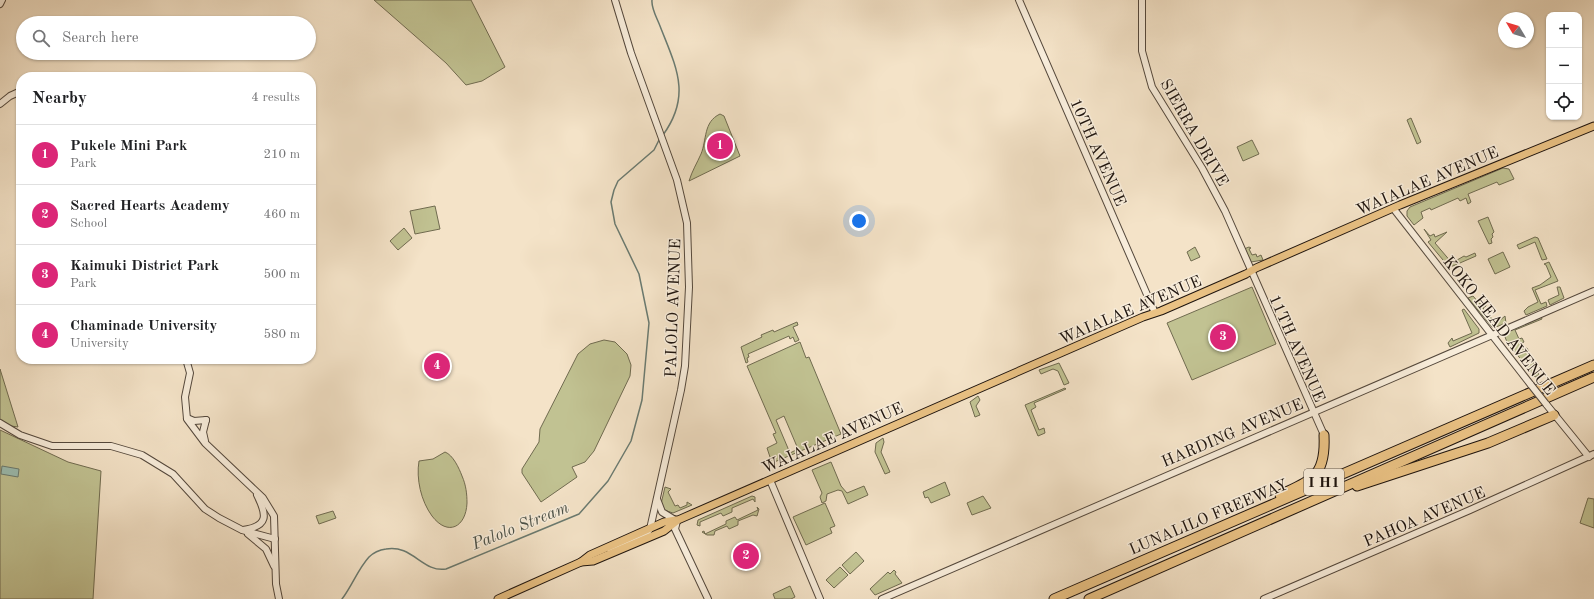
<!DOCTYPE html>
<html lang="en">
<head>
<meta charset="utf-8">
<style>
	body { margin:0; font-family:"Old Standard TT",serif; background:#f2f2f2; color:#202124 }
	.controls { position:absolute; right:12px; top:12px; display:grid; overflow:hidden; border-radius:8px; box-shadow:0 1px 3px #0004 }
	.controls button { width:36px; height:36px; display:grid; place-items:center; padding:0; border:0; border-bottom:1px solid #e0e0e0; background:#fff; color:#202124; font:20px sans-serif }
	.compass { position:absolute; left:1498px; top:12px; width:36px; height:36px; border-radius:50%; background:#fff; box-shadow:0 1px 3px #0004; rotate:308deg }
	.you { position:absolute; left:859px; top:221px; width:14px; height:14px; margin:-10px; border:3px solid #fff; border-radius:50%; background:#1a73e8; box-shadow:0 0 0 6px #1a73e833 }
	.badge { display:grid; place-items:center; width:26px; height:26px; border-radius:50%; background:#db2777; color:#fff; font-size:13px; font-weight:700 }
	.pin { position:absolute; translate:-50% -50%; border:2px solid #fff; box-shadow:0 1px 4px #0006 }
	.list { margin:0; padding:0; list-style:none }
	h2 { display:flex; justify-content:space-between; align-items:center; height:52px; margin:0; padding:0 16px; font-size:17px }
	h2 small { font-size:13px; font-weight:400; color:#757577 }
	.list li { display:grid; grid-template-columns:26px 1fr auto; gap:12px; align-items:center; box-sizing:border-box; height:60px; padding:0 16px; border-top:1px solid #e0e0e0 }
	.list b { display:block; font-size:15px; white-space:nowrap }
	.list p { margin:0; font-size:13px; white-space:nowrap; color:#757577 }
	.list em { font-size:13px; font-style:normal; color:#757577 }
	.icon { flex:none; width:22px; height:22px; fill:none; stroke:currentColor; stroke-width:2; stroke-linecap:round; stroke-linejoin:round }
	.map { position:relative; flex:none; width:1594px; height:599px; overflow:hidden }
	.search { position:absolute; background:#fff; box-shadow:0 1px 3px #0004; left:16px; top:16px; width:300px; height:44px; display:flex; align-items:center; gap:10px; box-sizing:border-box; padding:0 14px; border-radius:22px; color:#757577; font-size:15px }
	.panel { position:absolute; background:#fff; box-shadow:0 1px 3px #0004; left:16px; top:72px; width:300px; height:292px; border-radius:16px }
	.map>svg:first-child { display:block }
</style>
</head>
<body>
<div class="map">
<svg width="1594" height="599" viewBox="0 0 1594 599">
	<rect width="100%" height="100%" fill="#f4e3c8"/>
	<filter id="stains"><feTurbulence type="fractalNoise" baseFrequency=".005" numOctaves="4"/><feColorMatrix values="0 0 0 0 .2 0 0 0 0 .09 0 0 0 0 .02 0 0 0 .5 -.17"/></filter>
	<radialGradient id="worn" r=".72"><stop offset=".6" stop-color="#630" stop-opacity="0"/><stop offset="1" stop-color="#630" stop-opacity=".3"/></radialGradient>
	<g fill="#c1c292" stroke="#706b50" fill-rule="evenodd">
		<polygon points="374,0 471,0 505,67 482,81 466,85 446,63"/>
		<path d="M 720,114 L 724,116 L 740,156 L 689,181 C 692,171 697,163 701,154 C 707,140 703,122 720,114 Z"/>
		<polygon points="1411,118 1421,142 1417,144 1407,120"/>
		<polygon points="1252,140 1259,154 1243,161 1237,147"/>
		<polygon points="1503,168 1509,169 1514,179 1499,185 1497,182 1468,194 1471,202 1468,204 1466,198 1460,201 1458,198 1431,210 1430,208 1421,212 1423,218 1414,225 1407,216 1407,211 1410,207"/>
		<polygon points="435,206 440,229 415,234 410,211"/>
		<polygon points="1488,217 1494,232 1492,234 1493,237 1491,239 1492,243 1489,244 1478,221"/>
		<polygon points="404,228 412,238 398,250 390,241"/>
		<polygon points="1424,229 1430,236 1434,234 1435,237 1447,232 1435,243 1452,263 1464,256 1466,257 1475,253 1476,256 1453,266 1448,266 1428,242 1431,240"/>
		<polygon points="1535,237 1538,238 1547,259 1542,260 1535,242 1519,249 1517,245"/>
		<polygon points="1195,247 1200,257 1191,261 1187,252"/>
		<polygon points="1249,247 1251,248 1249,249 1252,255 1256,254 1257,257 1261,255 1263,260 1251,262 1244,249"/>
		<polygon points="1503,252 1510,267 1495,274 1488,259"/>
		<polygon points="1549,262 1558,281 1535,290 1541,304 1546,302 1547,306 1526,315 1524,311 1528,307 1538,302 1532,288 1540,285 1551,277 1546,265 1544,264"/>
		<polygon points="1252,287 1276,344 1192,380 1167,323"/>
		<polygon points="1557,287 1560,287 1564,298 1550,305 1548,300 1559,295"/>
		<polygon points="1473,296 1480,304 1485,302 1486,306 1483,308 1492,319 1499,321 1505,316 1506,323 1496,327 1492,327 1468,298"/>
		<polygon points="1464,309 1479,329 1479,333 1450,347 1448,343 1452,338 1453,341 1472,333 1462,310"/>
		<polygon points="1541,316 1542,319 1515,330 1519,339 1522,338 1524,342 1520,344 1523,349 1527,348 1539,375 1535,377 1507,342 1505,337 1507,332"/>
		<polygon points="797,322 798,325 793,327 799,340 795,342 793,337 790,339 789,336 748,354 749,357 747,358 748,362 746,363 741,347 762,337 761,335 773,330 774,332"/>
		<polygon points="604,340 615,342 627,354 631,365 630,376 594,451 585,462 572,467 577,477 541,502 522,473 522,469 539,442 540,429 578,354 590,344"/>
		<path d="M 800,342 L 806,358 L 809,357 L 841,434 L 772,463 L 767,448 L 777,443 L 773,434 L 776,433 L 747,366 ZM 784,416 L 798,449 L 790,453 L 776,420 Z"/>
		<polygon points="1059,363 1069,383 1064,385 1058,371 1053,369 1041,374 1039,370"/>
		<polygon points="0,369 18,427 4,425 0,423"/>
		<polygon points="1065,388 1066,389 1034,403 1036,407 1031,410 1039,430 1044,428 1045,433 1038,436 1025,405"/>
		<polygon points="978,396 980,400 976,406 980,415 975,417 970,402"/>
		<polygon points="0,430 68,462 101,471 93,599 0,599"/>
		<polygon points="883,438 884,442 881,452 890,472 885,474 875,452 876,443"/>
		<path d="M 445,452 C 453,455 459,468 462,476 C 466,485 467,494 467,503 C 466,527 448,537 432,516 C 421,501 416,479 419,461 L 433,459 Z"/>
		<polygon points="831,462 841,486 847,493 864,486 868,495 848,504 842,491 838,490 827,494 826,501 822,503 820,497 822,493 812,470"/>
		<polygon points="945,482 950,495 931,503 928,497 925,498 923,492"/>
		<polygon points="665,487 671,489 668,492 675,506 678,505 680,508 687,505 687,502 692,505 673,513 664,510 661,504"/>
		<polygon points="752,496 755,497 755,502 753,499 732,508 732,512 723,516 721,513 700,522 700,526 697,525 698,520"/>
		<polygon points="983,496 991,508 972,515 967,503"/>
		<polygon points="1588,498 1594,499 1594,528 1580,523"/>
		<polygon points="825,503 835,526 830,528 832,533 806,545 793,517"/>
		<polygon points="757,507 759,509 757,516 753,515 738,521 738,525 729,529 727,526 715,531 714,535 707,535 702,532 704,531 705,534 726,524 726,521 735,517 737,520 758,510"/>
		<polygon points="333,511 336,518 319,524 316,516"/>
		<polygon points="856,552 864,561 850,574 842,565"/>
		<polygon points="840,567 848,575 834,588 826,580"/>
		<polygon points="894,570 896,572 895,574 902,583 875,595 870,589 888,572 890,574"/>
		<polygon points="790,586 795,597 791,599 775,599 773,594"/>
	</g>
	<polygon fill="#9cbeb2" stroke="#6a7a70" points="2,466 19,469 18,477 1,474"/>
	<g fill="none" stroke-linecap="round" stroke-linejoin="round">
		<g stroke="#6a7a70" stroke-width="1.5">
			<path d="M 652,0 C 651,8 657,18 660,26 C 676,67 692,95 663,135"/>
			<path d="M 342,599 C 352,586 358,569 369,557 C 374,552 379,550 386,549 C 412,544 423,573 446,569 L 579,514 L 608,481 L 631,441 L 642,400 L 649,323 L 639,274 L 615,224 L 611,202 L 614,190 L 618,181 L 654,150 L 660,138"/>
		</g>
		<defs>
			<g id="tertiary">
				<polyline points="1019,0 1155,313"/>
				<polyline points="1142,0 1142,51 1152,87 1202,168 1225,211 1324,435"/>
				<polyline points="0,4 2,0"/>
				<polyline points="0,104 10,96 21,91"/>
				<polyline points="1393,208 1531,385"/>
				<polyline points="186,359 190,373 185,397 187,419 205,443 263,498 274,516 276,584 279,599"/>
				<polyline points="1546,404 1589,457"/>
				<polyline points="187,418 194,421 206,420"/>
				<polyline points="0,423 20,435 52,446 111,446 142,455 173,474 205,509 219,518 242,530 275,539"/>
				<polyline points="205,441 203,432 206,420"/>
				<polyline points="770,480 820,599"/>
				<polyline points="657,499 662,512 675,520"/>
				<polyline points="677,521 675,529 708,599"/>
				<path d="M 243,530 C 269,526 267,515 257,495"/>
				<polyline points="248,534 266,549 274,566"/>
				<polyline points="611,551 646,534 650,529 681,390 685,366 689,287 687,223 677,180 631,53 615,0"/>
				<polyline points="882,599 1594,291"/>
				<polyline points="1264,599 1470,510 1594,454"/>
			</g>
			<g id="primary">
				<polyline points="581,562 593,561 664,531 678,520 1143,317 1161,311 1246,274 1256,268 1400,205 1594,126"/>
				<polyline points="498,599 581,562 590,555 664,522 676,520"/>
			</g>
			<g id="motorway">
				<polyline points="1357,486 1488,443 1554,415"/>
				<path d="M 1280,495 C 1313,479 1326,476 1324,435"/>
				<polyline points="1054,599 1594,365"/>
				<polyline points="1089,599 1594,377"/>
			</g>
		</defs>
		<use href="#tertiary" stroke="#54483c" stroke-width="8"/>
		<use href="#primary" stroke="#1e140e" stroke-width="9"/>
		<use href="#motorway" stroke="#1e140e" stroke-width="11"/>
		<use href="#tertiary" stroke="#f8eddb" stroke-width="6"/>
		<use href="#primary" stroke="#eac284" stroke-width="7"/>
		<use href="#motorway" stroke="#eac284" stroke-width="9"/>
		<defs>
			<polyline id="tertiary-bridge" points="1531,385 1546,404"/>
		</defs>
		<use href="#tertiary-bridge" stroke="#54483c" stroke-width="8" stroke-linecap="butt"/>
		<use href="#tertiary-bridge" stroke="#f8eddb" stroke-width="6"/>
	</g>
	<g text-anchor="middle" stroke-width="3" stroke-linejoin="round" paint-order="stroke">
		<rect fill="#f8eddb" stroke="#5f554c" stroke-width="1" x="1304" y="469" width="40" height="26" rx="3"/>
		<g font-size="15" font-weight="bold" fill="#1e140e">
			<text x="1324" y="487">I H1</text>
		</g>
		<g font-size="16" fill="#1e140e" stroke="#f8eddb">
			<text transform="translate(1195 132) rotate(60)" y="6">SIERRA DRIVE</text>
			<text transform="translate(1099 152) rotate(66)" y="6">10TH AVENUE</text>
			<text transform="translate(1427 180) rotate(-23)" y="6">WAIALAE AVENUE</text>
			<text transform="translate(672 308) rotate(-88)" y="6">PALOLO AVENUE</text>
			<text transform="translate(1130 309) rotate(-23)" y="6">WAIALAE AVENUE</text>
			<text transform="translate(1500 325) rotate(52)" y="6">KOKO HEAD AVENUE</text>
			<text transform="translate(1298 348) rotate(66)" y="6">11TH AVENUE</text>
			<text transform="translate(1232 432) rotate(-23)" y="6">HARDING AVENUE</text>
			<text transform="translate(832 437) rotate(-24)" y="6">WAIALAE AVENUE</text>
			<text transform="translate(1208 516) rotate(-23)" y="6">LUNALILO FREEWAY</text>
			<text transform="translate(1424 516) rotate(-23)" y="6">PAHOA AVENUE</text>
		</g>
		<g font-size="17" font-style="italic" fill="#4a5047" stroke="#f8eddb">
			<text transform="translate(520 525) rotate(-22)" y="6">Palolo Stream</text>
		</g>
	</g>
	<rect width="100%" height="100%" filter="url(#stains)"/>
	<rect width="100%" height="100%" fill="url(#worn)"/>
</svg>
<div class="controls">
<button>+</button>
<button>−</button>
<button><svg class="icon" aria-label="locate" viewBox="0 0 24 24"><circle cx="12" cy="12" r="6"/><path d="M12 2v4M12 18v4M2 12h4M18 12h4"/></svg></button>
</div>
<svg class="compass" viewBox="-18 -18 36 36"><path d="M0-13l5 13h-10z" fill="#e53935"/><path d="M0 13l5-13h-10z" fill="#757577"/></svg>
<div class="you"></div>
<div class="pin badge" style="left:720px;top:146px">1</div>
<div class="pin badge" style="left:746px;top:556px">2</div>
<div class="pin badge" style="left:1223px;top:337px">3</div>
<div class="pin badge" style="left:437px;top:366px">4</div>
<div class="search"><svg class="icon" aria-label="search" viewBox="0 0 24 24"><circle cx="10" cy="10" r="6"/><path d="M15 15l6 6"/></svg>Search here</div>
<section class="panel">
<h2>Nearby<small>4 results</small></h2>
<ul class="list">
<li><span class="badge">1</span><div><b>Pukele Mini Park</b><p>Park</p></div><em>210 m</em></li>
<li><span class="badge">2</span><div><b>Sacred Hearts Academy</b><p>School</p></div><em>460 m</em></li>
<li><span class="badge">3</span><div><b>Kaimuki District Park</b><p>Park</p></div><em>500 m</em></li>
<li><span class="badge">4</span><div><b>Chaminade University</b><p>University</p></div><em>580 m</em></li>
</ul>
</section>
</div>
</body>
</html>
